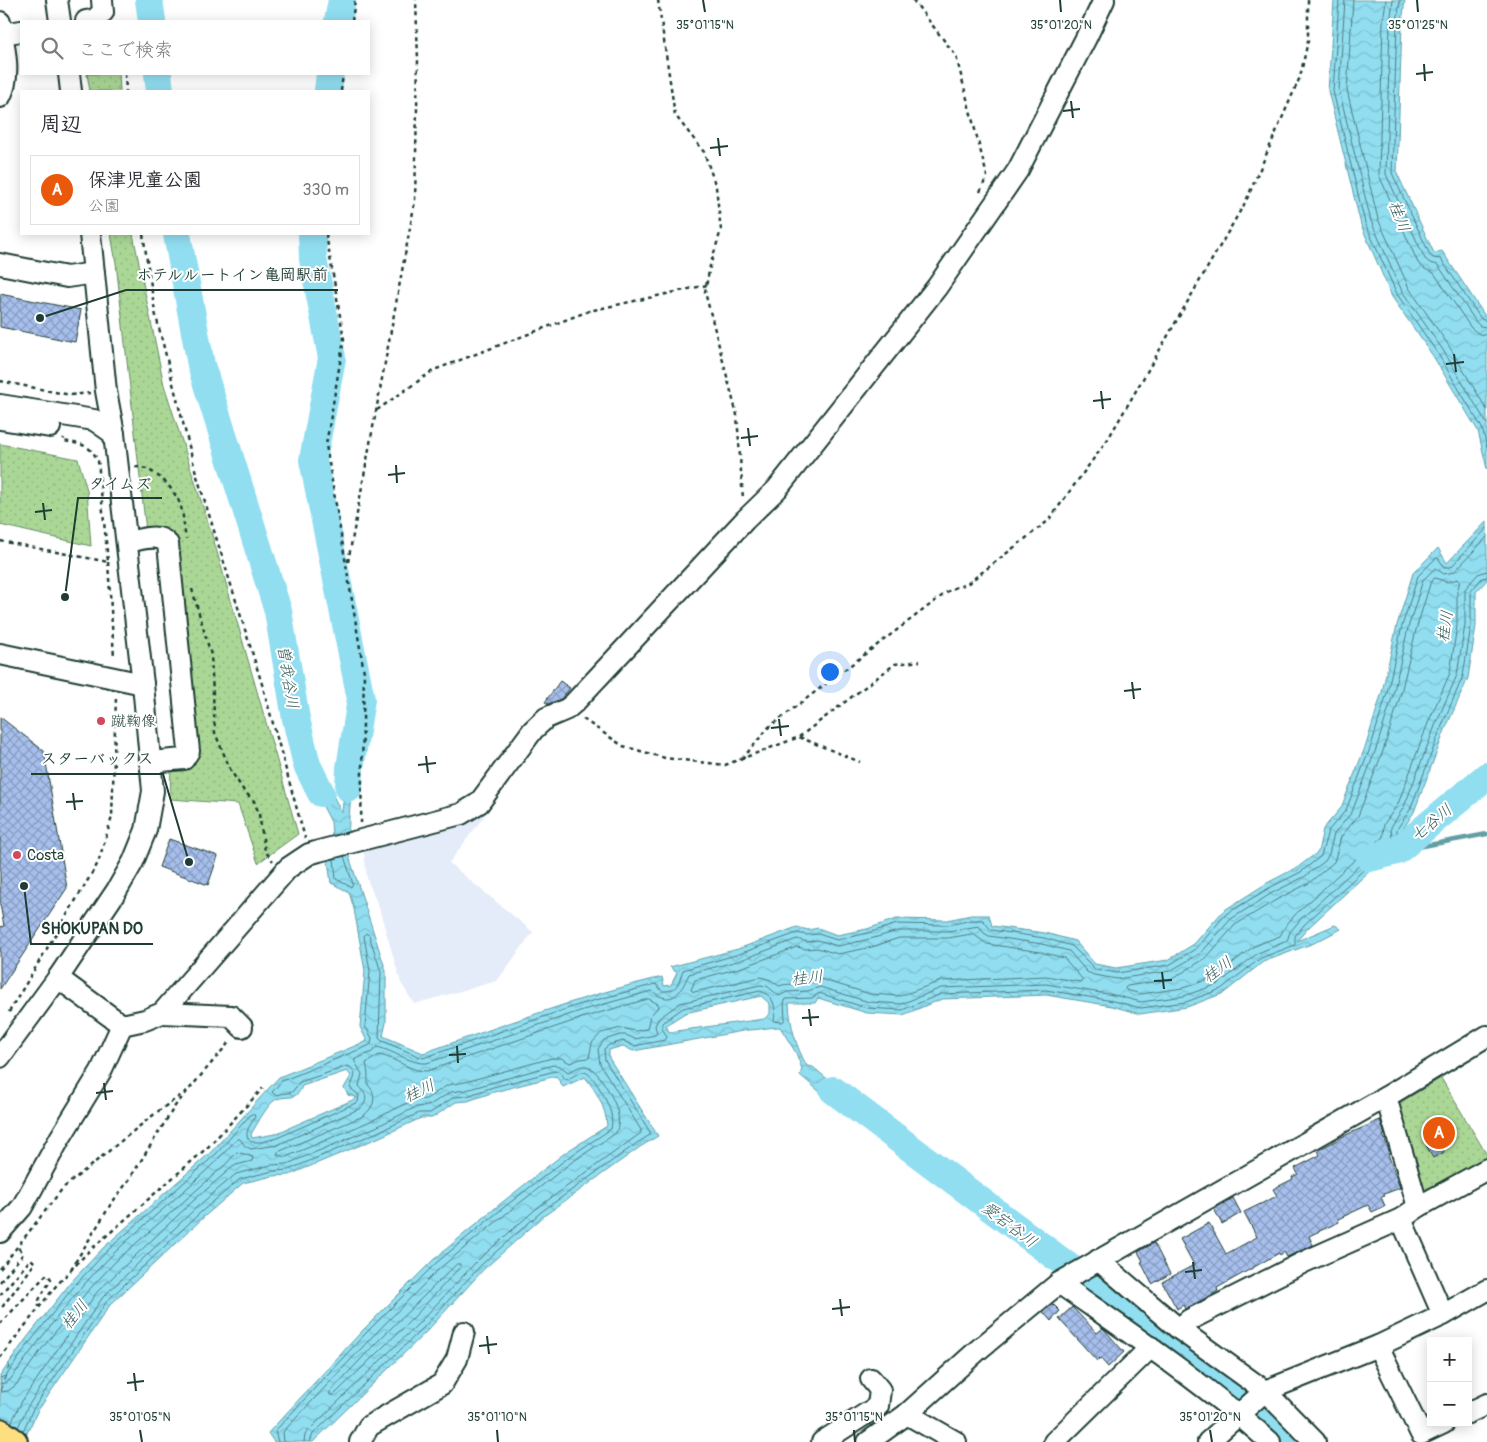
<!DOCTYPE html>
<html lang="ja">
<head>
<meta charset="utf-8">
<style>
	body { margin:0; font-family:Pangolin,"Klee One",sans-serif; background:#f7f7f7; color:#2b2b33 }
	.controls { position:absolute; right:15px; bottom:15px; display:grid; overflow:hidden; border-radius:0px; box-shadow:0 2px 12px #0003 }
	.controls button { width:45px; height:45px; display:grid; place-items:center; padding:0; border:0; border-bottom:1px solid #e1e1e2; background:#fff; color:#2b2b33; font:25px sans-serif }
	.you { position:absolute; left:829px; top:671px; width:18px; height:18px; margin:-12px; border:4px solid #fff; border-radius:50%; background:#1a73e8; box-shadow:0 0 0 8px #1a73e833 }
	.badge { display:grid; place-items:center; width:32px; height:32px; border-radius:50%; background:#ea580c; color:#fff; font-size:16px; font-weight:700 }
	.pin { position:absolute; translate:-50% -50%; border:2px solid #fff; box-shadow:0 1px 5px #0006 }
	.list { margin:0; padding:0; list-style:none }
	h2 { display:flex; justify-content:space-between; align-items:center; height:65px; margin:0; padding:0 20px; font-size:21px }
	h2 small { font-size:16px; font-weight:400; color:#7c7c81 }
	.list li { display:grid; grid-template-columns:32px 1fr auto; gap:15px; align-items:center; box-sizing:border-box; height:70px; margin:0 10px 10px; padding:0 10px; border:1px solid #e1e1e2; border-radius:0px }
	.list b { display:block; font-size:19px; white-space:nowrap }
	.list p { margin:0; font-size:16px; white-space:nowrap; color:#7c7c81 }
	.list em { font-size:16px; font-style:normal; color:#7c7c81 }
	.icon { flex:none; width:28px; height:28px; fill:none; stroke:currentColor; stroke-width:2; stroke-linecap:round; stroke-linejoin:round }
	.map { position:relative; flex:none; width:1487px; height:1442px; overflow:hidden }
	.search { position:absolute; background:#fff; box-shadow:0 2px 12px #0003; left:20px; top:20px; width:350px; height:55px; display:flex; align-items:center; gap:12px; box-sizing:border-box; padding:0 18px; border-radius:0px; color:#7c7c81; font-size:19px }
	.panel { position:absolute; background:#fff; box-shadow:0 2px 12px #0003; left:20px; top:90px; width:350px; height:145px; border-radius:0px }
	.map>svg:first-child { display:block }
</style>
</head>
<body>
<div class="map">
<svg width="1487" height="1442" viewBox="0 0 1487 1442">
	<defs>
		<pattern id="grass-dots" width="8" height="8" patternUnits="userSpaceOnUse" patternTransform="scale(1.25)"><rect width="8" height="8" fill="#abd796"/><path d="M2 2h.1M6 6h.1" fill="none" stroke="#93b982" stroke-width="1.8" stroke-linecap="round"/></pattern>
		<pattern id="water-waves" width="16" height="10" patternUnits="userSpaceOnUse" patternTransform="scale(1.25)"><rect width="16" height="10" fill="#91def1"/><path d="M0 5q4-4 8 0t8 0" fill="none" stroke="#7dbfcf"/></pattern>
		<pattern id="building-cross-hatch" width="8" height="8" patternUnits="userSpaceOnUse" patternTransform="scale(1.25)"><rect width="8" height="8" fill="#a7bfec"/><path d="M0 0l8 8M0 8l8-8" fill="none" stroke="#879cc0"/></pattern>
	</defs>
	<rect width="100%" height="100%" fill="#fff"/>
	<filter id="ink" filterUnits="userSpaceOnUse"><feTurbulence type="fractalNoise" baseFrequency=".02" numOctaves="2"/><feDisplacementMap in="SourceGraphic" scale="10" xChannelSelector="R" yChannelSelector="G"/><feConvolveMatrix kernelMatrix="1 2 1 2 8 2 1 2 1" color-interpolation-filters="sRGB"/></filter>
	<g filter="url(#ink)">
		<polygon fill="#e5ecf9" points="485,805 491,807 449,863 533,932 497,981 414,1004 401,983 379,908 367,879 363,844"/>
		<g fill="url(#grass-dots)" stroke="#658a65">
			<polygon points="87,74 119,74 120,91 90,91"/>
			<polygon points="111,234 133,234 164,385 213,538 298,834 258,863 238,804 170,799 171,765 185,765 172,540 146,531 116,263"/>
			<polygon points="0,444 78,459 87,490 91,546 0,525"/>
			<polygon points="1441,1078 1487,1155 1487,1161 1431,1193 1421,1191 1397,1111 1401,1102"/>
		</g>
		<g fill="url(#water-waves)" stroke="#639ea5" fill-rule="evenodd">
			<polygon points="1334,0 1405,0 1402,23 1397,173 1434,253 1442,251 1487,319 1487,469 1478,431 1433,356 1392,297 1361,225 1328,91"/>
			<path d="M 1487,521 L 1487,580 L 1476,592 L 1476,626 L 1468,678 L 1445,730 L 1414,812 L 1401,832 L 1404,833 L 1463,783 L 1473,784 L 1431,825 L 1374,867 L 1308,928 L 1297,941 L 1335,925 L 1341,929 L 1314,943 L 1263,962 L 1224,993 L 1187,1007 L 1140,1014 L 1112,1006 L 1046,995 L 942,999 L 903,1015 L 867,1013 L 818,998 L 815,1003 L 789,1003 C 790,1025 796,1047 807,1066 L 813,1067 L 863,1109 L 863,1116 L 848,1108 L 839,1097 L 820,1092 L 800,1075 L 802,1069 L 796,1053 L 780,1027 C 769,1027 759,1030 748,1030 L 633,1051 L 623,1046 L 609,1050 L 609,1058 L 658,1136 L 640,1147 L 544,1216 L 484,1269 L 427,1331 L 313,1442 L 274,1442 L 268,1433 L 363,1330 L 433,1260 L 500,1204 L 566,1152 L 607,1126 C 606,1107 596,1091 585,1077 L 563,1087 L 556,1076 L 494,1092 L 468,1101 L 456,1102 L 432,1118 L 421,1118 L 380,1137 L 289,1175 L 273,1176 L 243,1183 L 205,1216 L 110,1305 L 37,1412 L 23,1442 L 0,1442 L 0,1376 L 26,1339 L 71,1282 L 103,1248 L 212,1151 L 279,1077 L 367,1041 L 360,1027 L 365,971 L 354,909 L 349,892 L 331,883 L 328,861 L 332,835 L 331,822 L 299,760 L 311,759 L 318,775 L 324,778 L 342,813 L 346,769 L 349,751 L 355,751 L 349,817 L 348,853 L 386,971 L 386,1023 L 383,1036 L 423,1053 C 502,1026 580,996 662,977 L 664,986 L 671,985 L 677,973 L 670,967 L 738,949 L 797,927 L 808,930 L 818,928 L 837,935 L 867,929 L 896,919 L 947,920 L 971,915 L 989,915 L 992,926 L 1045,933 L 1075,941 L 1095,964 L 1116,968 L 1168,960 L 1194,944 L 1223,911 L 1267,883 L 1298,867 L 1318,852 L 1323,829 L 1341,808 L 1366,745 L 1382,692 L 1397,625 L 1413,573 L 1438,548 L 1447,563 ZM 761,996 L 770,1004 L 770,1014 L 764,1019 L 669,1032 L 666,1025 L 685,1013 ZM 347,1071 L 351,1076 L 344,1088 L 348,1095 L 357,1098 L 275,1134 L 252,1138 L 251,1134 C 257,1125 266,1106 275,1100 C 286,1094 296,1103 302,1086 Z"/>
		</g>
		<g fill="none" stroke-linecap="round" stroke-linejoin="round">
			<g stroke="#4d7d80" stroke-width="1">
				<polyline points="1339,0 1333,91 1365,223 1397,294 1438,354 1482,428 1487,447"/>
				<polyline points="1345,0 1339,90 1371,221 1402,291 1443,350 1487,424"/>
				<polyline points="1353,0 1347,90 1378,219 1409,288 1449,346 1487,410"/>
				<polyline points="1386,0 1383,22 1379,175 1418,263 1425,269 1434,273 1471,328 1479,334 1487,335"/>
				<polyline points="1393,0 1390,23 1386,174 1425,259 1430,263 1438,265 1476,322 1480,326 1487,327"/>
				<polyline points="1400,0 1397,23 1392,173 1430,255 1434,258 1441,259 1481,319 1487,321"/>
				<path d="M 1435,578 L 1447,582 L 1458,579 L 1460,581 L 1457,592 L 1457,625 L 1450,673 L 1428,723 L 1398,804 L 1384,824 L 1383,837 C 1360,855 1339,873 1319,893 C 1305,906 1288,918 1280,936 L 1254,946 L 1215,977 L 1183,988 L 1141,994 L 1126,990 L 1125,988 L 1127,986 L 1172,979 L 1206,958 L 1235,925 L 1276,900 L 1309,883 L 1334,862 L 1341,837 L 1358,816 L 1383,751 L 1400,697 L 1416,630 L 1430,584 Z"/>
				<polyline points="334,859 336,879 351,887 353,884 344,856"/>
				<path d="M 973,934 L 987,944 L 1041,952 L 1064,958 L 1083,980 L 1080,982 L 1046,976 L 941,981 L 900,996 L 870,994 L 820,979 C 814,980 810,983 804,984 C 795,985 788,983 779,986 L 771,980 L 761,977 L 694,992 L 691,990 L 695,980 L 743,967 L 797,947 L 806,949 L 817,948 L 838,954 L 872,947 L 899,938 L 948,938 Z"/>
				<path d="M 649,999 L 658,1004 L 659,1006 L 650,1016 L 647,1029 L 636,1031 L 621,1028 L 601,1033 L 592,1043 L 589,1058 L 580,1059 L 570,1063 L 561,1058 L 552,1058 L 465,1082 L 448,1085 L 426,1099 L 413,1100 L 373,1120 L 286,1157 L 277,1155 L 278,1152 L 361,1117 C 371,1111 377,1101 372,1090 C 370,1087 368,1086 368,1083 C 368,1075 368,1071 366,1063 L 379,1055 C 396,1058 411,1072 427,1071 L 585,1017 Z"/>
				<polygon points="457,1264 460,1264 460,1267 413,1318 334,1395 330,1395 330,1392 376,1343"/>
				<path d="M 0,1378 L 6,1376 L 30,1342 L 75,1285 L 107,1251 L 216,1154 L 251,1114 L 254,1114 L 255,1117 C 250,1126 242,1134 251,1142 L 262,1142 L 277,1138 L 358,1102 L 359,1095 L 350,1088 C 354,1079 359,1071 348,1066 L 300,1082 L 292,1092 L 275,1095 L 272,1092 L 282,1081 L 368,1046 L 371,1044 L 372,1038 L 365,1026 L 370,971 L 364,936 L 366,933 L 369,935 L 381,972 L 379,1038 L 382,1041 L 423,1058 L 581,1004 L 656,984 L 662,991 C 678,992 679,982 683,970 L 739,954 L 797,933 L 807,935 L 818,934 L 837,940 L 868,933 L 897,924 L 948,925 L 972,920 L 983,920 L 991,930 L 1044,938 L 1072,946 L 1095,969 L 1117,973 L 1169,965 L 1197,948 L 1226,914 L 1269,888 L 1301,872 L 1321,856 L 1328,831 L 1346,810 L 1371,746 L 1387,693 L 1402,626 L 1418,576 L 1436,558 L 1439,559 L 1444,567 L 1451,567 L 1487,528"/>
				<path d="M 0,1384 L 5,1383 L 10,1380 C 42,1337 73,1293 111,1256 C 152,1216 199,1182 237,1139 L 240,1139 L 245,1146 L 251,1149 L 277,1145 L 361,1108 C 369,1100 366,1093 359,1086 L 362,1074 L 354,1060 L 372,1052 L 377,1047 C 392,1050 413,1065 427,1063 L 583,1010 L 644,993 L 652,991 C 673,1008 681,991 689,974 L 741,960 L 797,939 L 807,942 L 817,940 L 838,946 L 870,939 L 898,931 L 948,931 L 979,926 L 984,933 L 989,936 L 1042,944 L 1069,951 L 1087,972 L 1094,975 L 1117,979 L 1170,971 L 1201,953 L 1231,919 L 1272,893 L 1304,877 L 1325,861 L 1329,854 L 1334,834 L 1352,812 L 1376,749 L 1393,695 L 1408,628 L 1423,580 L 1435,568 L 1444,574 L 1454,572 L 1487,537"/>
				<polyline points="0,1392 8,1391 16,1385 41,1350 85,1294 116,1261 225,1165 237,1152 253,1157 252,1161 236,1165 230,1169 192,1202 97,1292 22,1401 11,1423"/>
				<path d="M 18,1427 L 28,1406 L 103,1297 L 197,1207 L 236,1174 L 271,1165 L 287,1164 L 376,1127 L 416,1107 L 428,1106 L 451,1092 L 466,1090 L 553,1065 L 560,1066 L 568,1072 C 574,1070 580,1065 586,1066 C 598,1068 614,1099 617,1110 C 619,1117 619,1127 616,1133 L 572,1162 L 507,1213 L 440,1268 L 371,1338 L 283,1432 L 284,1442"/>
				<path d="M 23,1431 L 33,1409 L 107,1301 L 201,1212 L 240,1179 L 273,1171 L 288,1170 L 378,1132 L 419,1113 L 430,1113 L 454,1097 L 467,1096 L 493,1087 L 555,1071 L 560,1072 L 566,1080 C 571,1078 578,1072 584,1072 C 593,1072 610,1106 611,1114 C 612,1119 612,1125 611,1129 L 569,1157 L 503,1208 L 436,1263 L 366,1333 L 275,1431 L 278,1442"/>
				<polyline points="304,1442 305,1435 309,1430 419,1323 477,1261 537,1208 641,1133 641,1130 600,1064 598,1049 604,1040 620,1035 626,1035 635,1039 655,1035 657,1033 655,1026 658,1019 680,1003 760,985 767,986 779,996 787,992 808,991 820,987 869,1002 901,1004 941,988 1046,984 1114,995 1141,1002 1184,996 1218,984 1258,953 1287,941 1290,932 1300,920 1367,858 1392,840 1391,827 1404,807 1435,726 1457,675 1465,625 1465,589 1478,574 1487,571"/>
				<path d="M 310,1442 L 313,1434 L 423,1328 L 481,1265 L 541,1212 L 637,1143 L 650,1135 L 650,1132 L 605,1060 L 604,1049 L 609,1045 L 623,1041 L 634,1046 L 665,1040 L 667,1037 L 662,1028 L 662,1023 L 683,1008 L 760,991 C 775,996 776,1008 774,1021 L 782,1022 L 785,1020 L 784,1003 L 786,999 L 812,998 L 819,993 L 867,1008 L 902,1010 L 941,994 L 1046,990 L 1113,1001 L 1141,1008 L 1186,1002 L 1221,989 L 1261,958 L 1295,945 L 1295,936 L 1304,925 L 1371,863 L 1401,840 L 1397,833 L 1397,829 L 1410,810 L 1441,728 L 1463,676 L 1471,626 L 1471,591 L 1482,578 L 1487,577"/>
			</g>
			<polyline stroke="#639ea5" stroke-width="4.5" points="1397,851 1487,834"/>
			<g stroke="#91def1" stroke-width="28">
				<polyline points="149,0 152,21"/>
				<polyline points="338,21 342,0"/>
				<polyline points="158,74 160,91"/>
				<polyline points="328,91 330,74"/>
				<polyline points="177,234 201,365 278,611 296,719 307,765 321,793"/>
				<polyline points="312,234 313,259 332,358 313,460 361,699 350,768 349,788"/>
				<polyline points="1370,858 1397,851 1487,776"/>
				<polyline points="833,1090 1240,1395 1273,1424 1288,1442"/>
			</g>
			<polyline stroke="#365d5a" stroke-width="1" stroke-dasharray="6 5" stroke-linecap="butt" points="0,1391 12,1358"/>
		</g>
		<g fill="url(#building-cross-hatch)" stroke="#1f3d34">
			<polygon points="0,294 81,310 75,342 0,327"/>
			<polygon points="560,681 570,688 561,699 548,704 545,702"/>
			<polygon points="0,717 44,751 67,888 0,989 0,927 4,926 0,904"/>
			<polygon points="169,839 218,856 208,885 159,867"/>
			<polygon points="1380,1120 1385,1135 1383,1135 1390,1153 1388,1154 1400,1188 1384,1194 1385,1196 1381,1197 1385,1206 1372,1212 1368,1205 1338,1219 1339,1222 1309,1236 1313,1245 1287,1257 1284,1252 1280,1255 1279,1253 1217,1288 1218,1291 1202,1300 1185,1309 1183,1305 1177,1309 1162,1282 1194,1265 1180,1239 1209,1223 1226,1254 1257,1237 1244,1212 1277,1196 1273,1189 1293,1179 1292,1177 1298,1174 1295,1168 1320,1155 1318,1150 1339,1139 1339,1138"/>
			<polygon points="1437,1139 1444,1152 1433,1158 1426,1145"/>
			<polygon points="1233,1198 1241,1213 1222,1224 1214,1209"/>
			<polygon points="1154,1243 1170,1274 1152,1284 1141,1262 1143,1261 1138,1252"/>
			<polygon points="1053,1304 1060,1311 1051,1321 1043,1312"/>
			<polygon points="1072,1307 1097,1333 1103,1328 1124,1352 1108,1367 1100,1358 1097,1361 1059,1319"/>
		</g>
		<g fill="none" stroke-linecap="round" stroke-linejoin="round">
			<defs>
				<g id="minor">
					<polyline points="57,0 60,21"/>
					<polyline points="86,21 94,20 103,12 102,0"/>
					<path d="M 0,22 C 4,47 12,75 0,97"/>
					<polyline points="2,34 21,31"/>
					<polyline points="69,74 71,91"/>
					<polyline points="0,264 67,277 94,273"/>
					<polyline points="0,405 94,420 114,434"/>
					<polyline points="0,419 50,427"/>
					<path d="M 127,542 C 140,540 159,532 168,544 L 189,751 L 184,759 L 150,762"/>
					<polyline points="0,654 143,684"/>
					<polyline points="58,978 122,1025 145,1020 162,1013 288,868 309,854 319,851 461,814 479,803 533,730 546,718 567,709 574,703 745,520 777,489 937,287 1018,170 1086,38 1104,0"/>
					<polyline points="162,1013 231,1016 242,1027"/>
					<polyline points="0,1057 58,978 117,890 133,862 146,830 153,791 143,684 114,434 106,391 90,234"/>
					<polyline points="1386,1097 1418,1207"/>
					<polyline points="1401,1219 1443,1315"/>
					<polyline points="0,1232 22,1207 60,1138 101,1071 122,1025"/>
					<polyline points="1098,1260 1179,1329 1265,1391 1315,1442"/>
					<path d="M 1059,1283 C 1131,1334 1204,1383 1270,1442"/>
					<polyline points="1179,1329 1189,1320 1304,1262 1401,1219 1418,1207 1487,1169"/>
					<polyline points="1378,1346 1421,1434 1444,1423"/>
					<polyline points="1468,1413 1487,1404"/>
					<polyline points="907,1414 956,1442"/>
					<polyline points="360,1442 369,1426 442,1384 457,1359 464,1332"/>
					<polyline points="822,1442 878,1406 880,1390 871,1379"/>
					<polyline points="868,1442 907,1414 978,1350 1059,1283 1386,1097 1487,1036"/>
					<polyline points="1054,1442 1151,1347"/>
					<polyline points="1208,1442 1265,1391 1378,1346 1443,1315 1487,1290"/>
				</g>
				<polyline id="major" points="0,1432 14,1442"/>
			</defs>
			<use href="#minor" stroke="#1f3d34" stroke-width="24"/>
			<use href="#major" stroke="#1f3d34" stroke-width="30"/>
			<g stroke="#1f3d34" stroke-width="2.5" stroke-dasharray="4 4" stroke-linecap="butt">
				<polyline points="658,0 675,115 704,152 716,187 721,230 710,266 705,292 737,415 743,499"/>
				<polyline points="913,0 956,56 987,176 980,192"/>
				<polyline points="352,21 355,0"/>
				<polyline points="125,74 126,91"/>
				<polyline points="341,91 343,74"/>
				<polyline points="143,234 155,312 181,415 196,473 262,684 305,838"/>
				<polyline points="326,234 344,339 326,445 364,672 361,823"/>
				<polyline points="0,381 70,395 90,393"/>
				<polyline points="377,410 434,370 589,311 707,285"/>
				<path d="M 135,467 C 154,466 176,490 181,507 C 184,518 184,529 186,539"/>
				<path d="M 0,541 L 108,562 L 98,461 C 90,444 81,444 63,441 L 64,438"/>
				<polyline points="108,562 114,657"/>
				<polyline points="348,562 415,201 418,60 416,0"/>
				<polyline points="192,589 211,655 215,733 231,771 244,791 254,801 259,814 265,851 273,861"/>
				<polyline points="583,719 623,746 665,758 725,765 799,737 860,762"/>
				<polyline points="799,737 895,664 920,661"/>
				<polyline points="742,759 769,727 951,589 967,584 1048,521 1108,439 1246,201 1300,77 1308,41 1308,0"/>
				<polyline points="9,1012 98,863 112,817 116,697"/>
				<polyline points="0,1269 63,1188 157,1112 187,1091"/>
				<polyline points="71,1269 111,1204 129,1180 175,1106 231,1040"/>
				<polyline points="0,1282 23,1254 18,1247"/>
				<polyline points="0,1295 31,1259 35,1263 0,1310"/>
				<polyline points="0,1324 47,1274 51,1279 39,1300 39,1307"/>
				<polyline points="0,1358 55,1287 88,1252 208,1147 263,1088"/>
			</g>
			<use href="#minor" stroke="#fff" stroke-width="20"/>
			<use href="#major" stroke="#fedf80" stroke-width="26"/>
		</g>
	</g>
	<path fill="none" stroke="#1f3d34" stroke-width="2" d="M 703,0 L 705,12M 1060,0 L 1061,12M 1417,0 L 1418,12M 1424,64 L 1425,81M 1416,74 L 1433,72M 1071,101 L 1073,118M 1063,111 L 1080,109M 718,138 L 720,156M 710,148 L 728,146M 1454,354 L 1456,372M 1446,364 L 1464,362M 1101,391 L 1103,409M 1093,401 L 1111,399M 748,428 L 750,446M 741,438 L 758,436M 396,465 L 397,483M 388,475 L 405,473M 43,503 L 45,520M 35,512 L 52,510M 1132,682 L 1134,699M 1124,691 L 1141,689M 779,719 L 781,736M 771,728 L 789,726M 426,756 L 428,773M 418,765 L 436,763M 73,793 L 75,810M 66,802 L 83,801M 1162,972 L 1164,989M 1154,981 L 1172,980M 809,1009 L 811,1026M 802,1018 L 819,1017M 457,1046 L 458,1063M 449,1055 L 466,1054M 104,1083 L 106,1100M 96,1093 L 113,1091M 1193,1262 L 1195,1279M 1185,1272 L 1202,1270M 840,1299 L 842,1316M 832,1309 L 850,1307M 487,1336 L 489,1354M 479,1346 L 497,1344M 134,1373 L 136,1391M 127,1383 L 144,1381M 140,1430 L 142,1442M 497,1430 L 498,1442M 854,1430 L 855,1442M 1210,1430 L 1212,1442"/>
	<g fill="#d1495b" stroke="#fff" stroke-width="2">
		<circle cx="101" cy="721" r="5"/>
		<circle cx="17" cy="855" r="5"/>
	</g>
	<g text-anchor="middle" stroke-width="4" stroke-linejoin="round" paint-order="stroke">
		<g font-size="15" fill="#1f3d34" stroke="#fff" text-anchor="start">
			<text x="111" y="726">蹴鞠像</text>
			<text x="27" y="860">Costa</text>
		</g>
		<g font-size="16" font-style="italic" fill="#365d5a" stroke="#fff">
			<text transform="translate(1400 216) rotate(69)" y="6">桂川</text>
			<text transform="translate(1444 626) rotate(-81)" y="6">桂川</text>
			<text transform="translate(289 677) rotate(81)" y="6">曽我谷川</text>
			<text transform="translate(1431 822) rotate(-40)" y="6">七谷川</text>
			<text transform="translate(1217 969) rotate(-36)" y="6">桂川</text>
			<text transform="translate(807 977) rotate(-6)" y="6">桂川</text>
			<text transform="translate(419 1090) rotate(-25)" y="6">桂川</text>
			<text transform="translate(1010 1224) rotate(37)" y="6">愛宕谷川</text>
			<text transform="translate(74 1314) rotate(-51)" y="6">桂川</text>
		</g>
	</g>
	<g font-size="12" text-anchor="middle" fill="#1f3d34" stroke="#fff" stroke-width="4" stroke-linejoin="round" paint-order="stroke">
		<text x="705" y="29">35°01'15"N</text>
		<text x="1061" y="29">35°01'20"N</text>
		<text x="1418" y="29">35°01'25"N</text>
		<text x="140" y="1421">35°01'05"N</text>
		<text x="497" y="1421">35°01'10"N</text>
		<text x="854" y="1421">35°01'15"N</text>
		<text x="1210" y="1421">35°01'20"N</text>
	</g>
	<path fill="none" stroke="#1f3d34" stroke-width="2" d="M40 318L126 290H338M65 597L78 498H162M189 862L163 774H31M24 886L31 944H153"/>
	<g fill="#1f3d34" stroke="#fff" stroke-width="2">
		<circle cx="40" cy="318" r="5"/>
		<circle cx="65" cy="597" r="5"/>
		<circle cx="189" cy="862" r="5"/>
		<circle cx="24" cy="886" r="5"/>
	</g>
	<g font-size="16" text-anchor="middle" font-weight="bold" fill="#1f3d34" stroke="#fff" stroke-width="4" stroke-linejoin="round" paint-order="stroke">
		<text x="232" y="280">ホテルルートイン亀岡駅前</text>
		<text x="120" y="489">タイムズ</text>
		<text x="97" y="764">スターバックス</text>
		<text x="92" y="934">SHOKUPAN DO</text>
	</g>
</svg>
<div class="controls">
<button>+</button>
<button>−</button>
</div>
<div class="you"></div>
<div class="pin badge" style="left:1439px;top:1133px">A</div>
<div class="search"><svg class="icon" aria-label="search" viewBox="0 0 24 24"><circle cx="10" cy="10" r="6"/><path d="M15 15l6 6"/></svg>ここで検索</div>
<section class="panel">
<h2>周辺<small></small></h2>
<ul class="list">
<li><span class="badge">A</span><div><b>保津児童公園</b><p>公園</p></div><em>330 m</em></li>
</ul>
</section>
</div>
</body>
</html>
